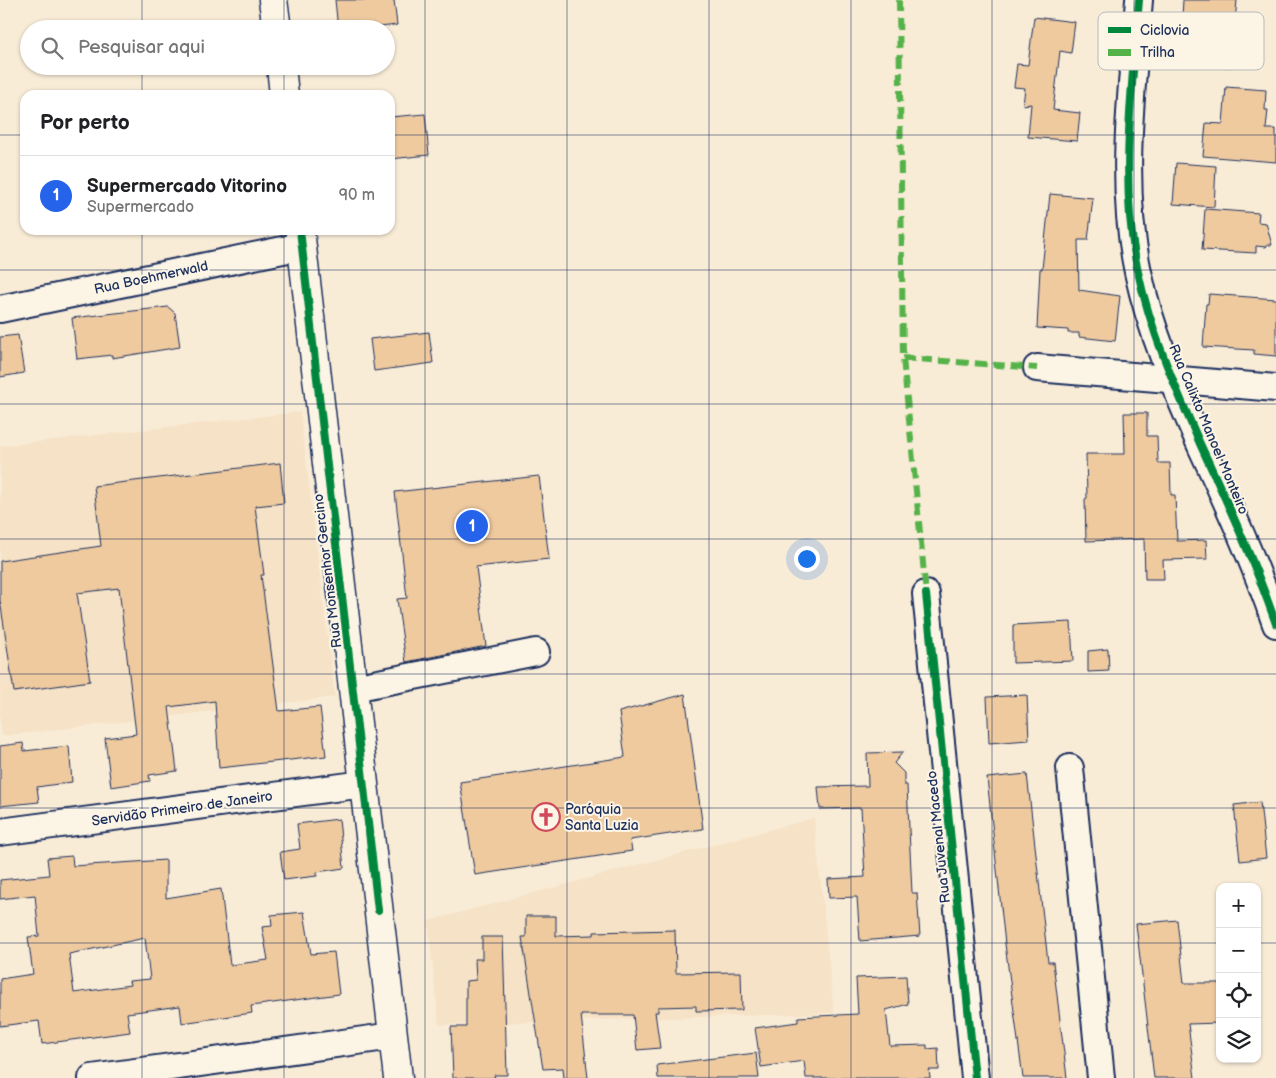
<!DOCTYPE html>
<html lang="pt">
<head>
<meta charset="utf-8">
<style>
	body { margin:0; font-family:"Balsamiq Sans",sans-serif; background:#f2f2f2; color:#202124 }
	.controls { position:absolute; right:15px; bottom:15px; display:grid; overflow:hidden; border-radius:10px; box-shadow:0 1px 4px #0004 }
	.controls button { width:45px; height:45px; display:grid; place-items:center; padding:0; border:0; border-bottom:1px solid #e0e0e0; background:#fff; color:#202124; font:25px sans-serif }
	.you { position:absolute; left:806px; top:558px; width:18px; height:18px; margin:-12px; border:4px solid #fff; border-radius:50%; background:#1a73e8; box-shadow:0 0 0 8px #1a73e833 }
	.badge { display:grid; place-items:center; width:32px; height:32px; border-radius:50%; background:#2563eb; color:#fff; font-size:16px; font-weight:700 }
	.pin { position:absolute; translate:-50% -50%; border:2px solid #fff; box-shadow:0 1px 5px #0006 }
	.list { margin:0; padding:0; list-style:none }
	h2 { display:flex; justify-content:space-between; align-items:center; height:65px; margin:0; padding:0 20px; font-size:21px }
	h2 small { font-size:16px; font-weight:400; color:#757577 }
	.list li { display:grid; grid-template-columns:32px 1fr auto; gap:15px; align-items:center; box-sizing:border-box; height:80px; padding:0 20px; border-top:1px solid #e0e0e0 }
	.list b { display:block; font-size:19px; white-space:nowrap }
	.list p { margin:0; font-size:16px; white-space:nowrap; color:#757577 }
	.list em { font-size:16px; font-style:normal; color:#757577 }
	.icon { flex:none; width:28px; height:28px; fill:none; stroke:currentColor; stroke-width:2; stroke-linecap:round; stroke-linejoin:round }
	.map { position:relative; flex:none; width:1276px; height:1078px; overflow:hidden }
	.search { position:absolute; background:#fff; box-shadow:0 1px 4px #0004; left:20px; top:20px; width:375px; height:55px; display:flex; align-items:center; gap:12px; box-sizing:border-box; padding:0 18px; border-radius:28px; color:#757577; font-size:19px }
	.panel { position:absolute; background:#fff; box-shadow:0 1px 4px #0004; left:20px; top:90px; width:375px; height:145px; border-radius:15px }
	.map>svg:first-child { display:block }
</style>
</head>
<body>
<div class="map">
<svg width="1276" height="1078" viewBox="0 0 1276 1078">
	<rect width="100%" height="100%" fill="#f9ecd7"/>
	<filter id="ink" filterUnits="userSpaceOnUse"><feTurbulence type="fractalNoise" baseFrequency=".02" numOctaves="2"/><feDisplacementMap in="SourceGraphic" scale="10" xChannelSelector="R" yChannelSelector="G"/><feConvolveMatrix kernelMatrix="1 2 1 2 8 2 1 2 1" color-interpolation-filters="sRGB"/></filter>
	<g filter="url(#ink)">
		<g fill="#f6e2c6">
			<polygon points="300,412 335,697 2,736 0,718 0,446"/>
			<polygon points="814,818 834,1013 439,1025 428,921"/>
		</g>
		<g fill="#efca9f" stroke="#1b2f5e" fill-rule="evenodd">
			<polygon points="335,0 394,0 397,25 363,29 338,29"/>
			<polygon points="1183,0 1237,0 1231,67 1179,65"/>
			<polygon points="1034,17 1075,22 1071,53 1060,51 1053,110 1080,113 1077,141 1028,137 1031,104 1023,105 1025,88 1014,87 1017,64 1028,65"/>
			<polygon points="1226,87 1266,90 1265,110 1268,110 1266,129 1276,129 1276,162 1203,156 1206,123 1223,124"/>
			<polygon points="425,114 429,155 390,159 390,117"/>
			<polygon points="1176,163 1216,166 1214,207 1173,204"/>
			<polygon points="1050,194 1093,198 1088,240 1078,240 1079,290 1120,296 1115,341 1079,337 1079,333 1068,333 1068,330 1037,328 1040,269 1042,269"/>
			<polygon points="1205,209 1259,213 1258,222 1266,223 1272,245 1267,245 1266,247 1256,246 1256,253 1202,250"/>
			<polygon points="1209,294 1276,299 1276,356 1254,354 1254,350 1203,347 1206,304 1208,304"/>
			<polygon points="168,307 175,313 180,347 112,358 112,355 77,359 72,318"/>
			<polygon points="429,332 433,363 374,371 370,339"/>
			<polygon points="18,335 24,373 0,377 0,337"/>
			<polygon points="1124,413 1147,413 1147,436 1157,436 1158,463 1170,463 1171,495 1175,495 1177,541 1206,540 1207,559 1163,560 1164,579 1145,579 1144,539 1086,541 1085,499 1087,498 1086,454 1125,454"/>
			<polygon points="280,463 284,503 255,506 264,575 261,575 279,711 320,707 326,756 219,768 215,701 169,707 177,771 149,775 150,781 111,787 105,738 136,734 119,588 77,593 90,681 14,692 0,600 0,561 101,546 94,486"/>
			<polygon points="539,476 549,559 476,567 486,646 406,662 397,599 407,598 395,492"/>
			<polygon points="1071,622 1073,661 1013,663 1013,625"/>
			<polygon points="1108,649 1109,671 1088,672 1088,651"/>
			<polygon points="685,694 703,829 630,840 632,851 475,875 460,782 625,757 619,712"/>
			<polygon points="1027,695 1029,740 989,743 987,697"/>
			<polygon points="23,743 24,751 69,746 72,782 37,787 39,802 0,806 0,746"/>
			<polygon points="903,752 894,763 904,773 904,785 907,785 912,893 917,893 920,936 860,941 857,897 829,898 828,879 865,877 861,808 820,809 818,787 868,786 867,753"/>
			<polygon points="1027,774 1048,962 1053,962 1067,1078 1023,1078 1005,944 987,778"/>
			<polygon points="1260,802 1266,858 1240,861 1234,805"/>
			<polygon points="339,819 344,868 317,872 317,876 284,880 280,852 300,849 297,824"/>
			<path d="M 72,856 L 73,866 L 166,860 L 166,898 L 221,889 L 230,965 L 268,960 L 262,927 L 272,926 L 271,915 L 304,912 L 311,954 L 334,952 L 339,994 L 251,1006 L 252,1013 L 182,1023 L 180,1006 L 127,1013 L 130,1032 L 42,1044 L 39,1021 L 0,1026 L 0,979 L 33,974 L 28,937 L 39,936 L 35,895 L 0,899 L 0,880 L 49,875 L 47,858 ZM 145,938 L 150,979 L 129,981 L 130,985 L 74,993 L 69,954 Z"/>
			<polygon points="526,916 556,916 556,936 594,935 594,932 675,930 676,973 741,972 742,1010 696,1011 696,1006 658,1007 658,1012 655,1012 660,1048 637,1050 633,1015 581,1015 588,1078 564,1078 563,1068 543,1069 522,937 526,937"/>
			<polygon points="1177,920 1184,983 1220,983 1220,1023 1188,1024 1195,1078 1154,1078 1136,924"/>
			<polygon points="482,937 503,937 507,1075 494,1075 495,1078 453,1078 451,1027 466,1027 466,981 476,980 475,959 482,959"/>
			<polygon points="906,976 908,1004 886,1010 890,1046 927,1045 927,1049 938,1048 939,1070 929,1070 930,1078 806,1078 804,1061 761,1067 755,1028 798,1022 798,1017 858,1014 856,978"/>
			<polygon points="756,1053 759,1078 658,1078 657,1065"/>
		</g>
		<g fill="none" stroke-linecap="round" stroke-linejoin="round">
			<defs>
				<g id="minor">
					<path d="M 1139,0 C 1132,89 1119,183 1138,272 C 1151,333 1176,389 1201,446 C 1228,504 1255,563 1276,624"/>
					<polyline points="0,309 302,246"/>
					<polyline points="1037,368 1276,388"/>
					<polyline points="926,594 975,1078"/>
					<polyline points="353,688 536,652"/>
					<polyline points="1070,768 1101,1078"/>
					<polyline points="0,832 364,784"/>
					<polyline points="92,1078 393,1036"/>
				</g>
				<g id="major">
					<polyline points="273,0 277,29"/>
					<polyline points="281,66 284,95"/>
					<polyline points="300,230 398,1078"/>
				</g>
			</defs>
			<use href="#minor" stroke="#1b2f5e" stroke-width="30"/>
			<use href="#major" stroke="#1b2f5e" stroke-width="31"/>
			<use href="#minor" stroke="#fcf5e5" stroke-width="26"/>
			<use href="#major" stroke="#fcf5e5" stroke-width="28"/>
			<g stroke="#55b248" stroke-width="6" stroke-dasharray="12 6" stroke-linecap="butt">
				<polyline points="899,0 903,358 926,594"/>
				<polyline points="903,358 1037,368"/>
			</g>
			<defs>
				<g id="cycleway">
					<path d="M 1139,0 C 1132,89 1119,183 1138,272 C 1151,333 1176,389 1201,446 C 1228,504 1255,563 1276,624"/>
					<polyline points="300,230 378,910"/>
					<polyline points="926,594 975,1078"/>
				</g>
			</defs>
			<use href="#cycleway" stroke="#fcf5e5" stroke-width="11"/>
			<use href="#cycleway" stroke="#00873e" stroke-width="8"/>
		</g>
	</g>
	<path fill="none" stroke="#1b2f5e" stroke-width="1" stroke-opacity="0.55" d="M 142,0 L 142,29M 284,0 L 284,29M 425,0 L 425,1078M 567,0 L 567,1078M 709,0 L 709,1078M 851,0 L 851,1078M 992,0 L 992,1078M 1134,0 L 1134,1078M 142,66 L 142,95M 284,66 L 284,95M 0,135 L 25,135M 390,135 L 1276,135M 142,230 L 142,1078M 284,230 L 284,1078M 0,270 L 1276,270M 0,404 L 1276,404M 0,539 L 1276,539M 0,674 L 1276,674M 0,808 L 1276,808M 0,943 L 1220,943M 1257,943 L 1276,943"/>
	<defs>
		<symbol id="church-ring" viewBox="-11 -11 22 22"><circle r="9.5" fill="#fcf5e5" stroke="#d1495b" stroke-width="1.5"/><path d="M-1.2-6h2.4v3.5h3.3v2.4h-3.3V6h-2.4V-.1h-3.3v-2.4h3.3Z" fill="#d1495b"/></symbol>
	</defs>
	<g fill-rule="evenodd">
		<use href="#church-ring" x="530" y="801" width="32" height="32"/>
	</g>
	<g text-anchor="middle" stroke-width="4" stroke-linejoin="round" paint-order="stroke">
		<g font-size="14" fill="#1b2f5e" stroke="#fcf5e5">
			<text transform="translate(151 277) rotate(-12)" y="5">Rua Boehmerwald</text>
			<text transform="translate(1209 429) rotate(67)" y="5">Rua Calixto Manoel Monteiro</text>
			<text transform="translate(327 571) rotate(-97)" y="5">Rua Monsenhor Gercino</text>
			<text transform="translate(182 808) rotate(-8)" y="5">Servidão Primeiro de Janeiro</text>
			<text transform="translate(938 837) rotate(-96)" y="5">Rua Juvenal Macedo</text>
		</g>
		<g font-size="14" fill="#1b2f5e" stroke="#fcf5e5" text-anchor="start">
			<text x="565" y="814">Paróquia<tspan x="565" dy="16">Santa Luzia</tspan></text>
		</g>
	</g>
	<rect x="1098" y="12" width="166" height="58" rx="8" fill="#fcf5e5" stroke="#b8babc" stroke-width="1"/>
	<rect x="1108" y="27" width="23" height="6" fill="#00873e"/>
	<rect x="1108" y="49" width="23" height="7" fill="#55b248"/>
	<g font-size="14" fill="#1b2f5e">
		<text x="1140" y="35">Ciclovia</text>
		<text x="1140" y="57">Trilha</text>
	</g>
</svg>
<div class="controls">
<button>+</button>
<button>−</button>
<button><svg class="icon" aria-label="locate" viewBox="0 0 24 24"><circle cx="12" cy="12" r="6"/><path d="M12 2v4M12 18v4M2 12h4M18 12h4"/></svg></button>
<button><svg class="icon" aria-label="layers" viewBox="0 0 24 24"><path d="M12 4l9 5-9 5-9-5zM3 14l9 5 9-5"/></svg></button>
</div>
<div class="you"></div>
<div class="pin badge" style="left:472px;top:526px">1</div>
<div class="search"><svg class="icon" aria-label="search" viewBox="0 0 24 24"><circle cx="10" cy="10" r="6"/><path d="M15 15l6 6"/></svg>Pesquisar aqui</div>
<section class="panel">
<h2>Por perto<small></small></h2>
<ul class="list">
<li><span class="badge">1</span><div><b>Supermercado Vitorino</b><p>Supermercado</p></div><em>90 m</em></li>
</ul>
</section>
</div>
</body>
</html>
